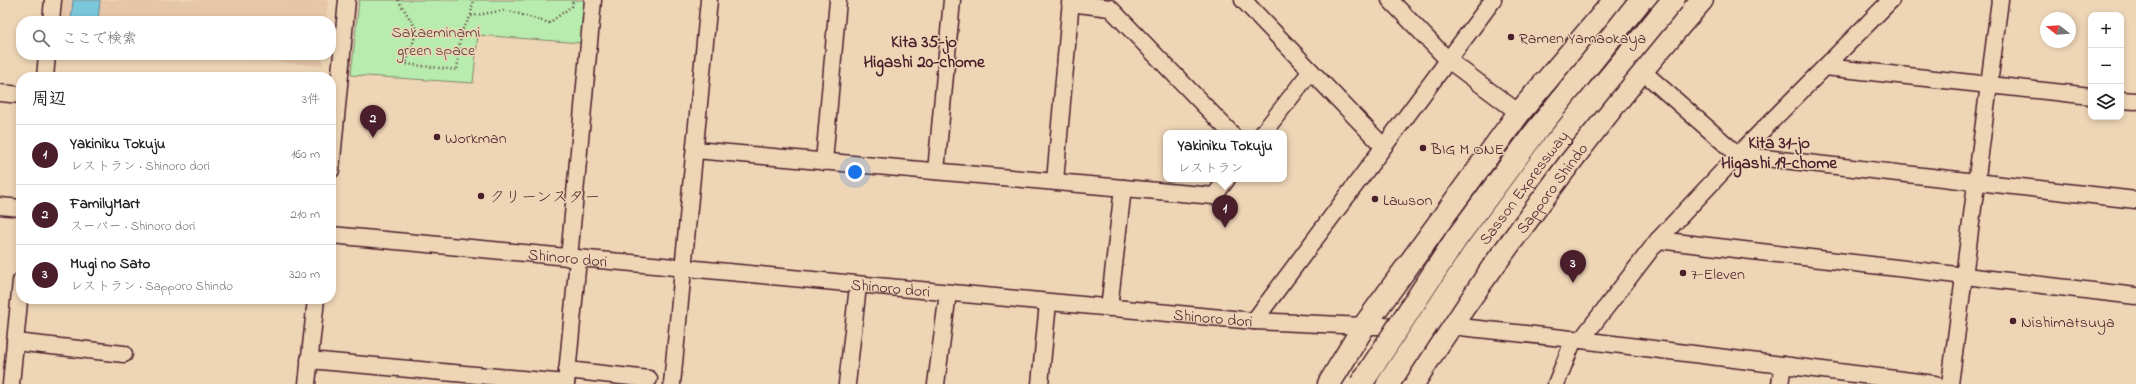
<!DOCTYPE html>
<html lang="ja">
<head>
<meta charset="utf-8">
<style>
	body { margin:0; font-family:"Indie Flower","Klee One",sans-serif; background:#f2f2f2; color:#202124 }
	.controls { position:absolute; right:12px; top:12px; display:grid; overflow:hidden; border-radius:8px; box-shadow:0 2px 6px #0003 }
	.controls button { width:36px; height:36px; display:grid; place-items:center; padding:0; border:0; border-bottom:1px solid #e0e0e0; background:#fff; color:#202124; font:20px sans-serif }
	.compass { position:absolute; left:2040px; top:12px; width:36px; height:36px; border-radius:50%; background:#fff; box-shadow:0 2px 6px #0003; rotate:287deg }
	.you { position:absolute; left:855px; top:172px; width:14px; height:14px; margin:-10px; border:3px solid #fff; border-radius:50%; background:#1a73e8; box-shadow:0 0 0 6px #1a73e833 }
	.badge { display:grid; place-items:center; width:26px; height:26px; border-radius:50%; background:#4a1f2b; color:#fff; font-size:13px; font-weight:700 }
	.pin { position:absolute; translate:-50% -33px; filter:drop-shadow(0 1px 2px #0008) }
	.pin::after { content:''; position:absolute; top:21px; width:14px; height:12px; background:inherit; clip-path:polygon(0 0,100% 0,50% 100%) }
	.popup { position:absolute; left:1163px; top:130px; width:124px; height:52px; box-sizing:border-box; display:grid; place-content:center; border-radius:8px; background:#fff; filter:drop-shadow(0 1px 3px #0005); font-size:13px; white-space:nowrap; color:#757577 }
	.popup b { font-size:15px; color:#202124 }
	.popup::after { content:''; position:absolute; left:50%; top:100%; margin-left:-8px; border:8px solid transparent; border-top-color:#fff }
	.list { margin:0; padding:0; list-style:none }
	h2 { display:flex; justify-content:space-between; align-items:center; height:52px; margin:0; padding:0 16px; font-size:17px }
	h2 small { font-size:13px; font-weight:400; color:#757577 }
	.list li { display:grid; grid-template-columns:26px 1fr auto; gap:12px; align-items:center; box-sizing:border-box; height:60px; padding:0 16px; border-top:1px solid #e0e0e0 }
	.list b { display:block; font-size:15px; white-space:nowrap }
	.list p { margin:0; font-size:13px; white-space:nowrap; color:#757577 }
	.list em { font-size:13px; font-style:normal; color:#757577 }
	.icon { flex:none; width:22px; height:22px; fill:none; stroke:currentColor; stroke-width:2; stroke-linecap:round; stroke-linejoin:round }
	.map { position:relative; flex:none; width:2136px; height:384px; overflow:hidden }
	.search { position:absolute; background:#fff; box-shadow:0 2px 6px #0003; left:16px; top:16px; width:320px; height:44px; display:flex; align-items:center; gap:10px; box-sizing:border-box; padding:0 14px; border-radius:16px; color:#757577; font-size:15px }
	.panel { position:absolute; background:#fff; box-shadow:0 2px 6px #0003; left:16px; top:72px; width:320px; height:232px; border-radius:16px }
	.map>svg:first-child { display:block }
</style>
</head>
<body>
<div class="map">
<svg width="2136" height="384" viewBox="0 0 2136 384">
	<rect width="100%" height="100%" fill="#eed5b6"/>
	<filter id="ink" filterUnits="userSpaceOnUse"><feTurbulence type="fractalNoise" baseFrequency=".025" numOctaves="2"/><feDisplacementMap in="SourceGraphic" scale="8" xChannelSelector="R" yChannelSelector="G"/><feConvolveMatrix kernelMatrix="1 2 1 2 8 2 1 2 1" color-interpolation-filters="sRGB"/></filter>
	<g filter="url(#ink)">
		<g fill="#e6c6a8">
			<polygon points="57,0 328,0 326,21 55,21"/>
			<polygon points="202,55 323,55 322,66"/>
		</g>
		<polygon fill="#b8ecae" stroke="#81866c" points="359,0 585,0 581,43 478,35 473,83 351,75"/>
		<polygon fill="#7ac7d9" stroke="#678493" points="73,0 100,0 98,21 71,21"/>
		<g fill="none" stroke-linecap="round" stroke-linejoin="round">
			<defs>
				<g id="minor">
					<polyline points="1243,0 1383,146"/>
					<polyline points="1390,0 1447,59 1519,113"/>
					<polyline points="1070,3 1110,8 1231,133"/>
					<polyline points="51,21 53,0"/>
					<polyline points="1825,67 2091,96"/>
					<polyline points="1641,70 1738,155 2136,200"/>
					<polyline points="45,77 47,55"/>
					<polyline points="0,93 21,95"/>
					<polyline points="2121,100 2136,101"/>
					<polyline points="1263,133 1311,71"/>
					<polyline points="695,150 1214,196 1227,179"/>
					<polyline points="824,162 838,0"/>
					<polyline points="331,170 347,0"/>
					<polyline points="936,171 952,0"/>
					<polyline points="1055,181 1071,0"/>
					<polyline points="0,206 21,208"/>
					<path id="s1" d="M 331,235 L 1254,321 L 1364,326 L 1451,326 L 1581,340 L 1935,384"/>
					<polyline points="1658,240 2136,296"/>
					<polyline points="569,258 593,0"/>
					<polyline points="1109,308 1123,188"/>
					<polyline points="1254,321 1493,0"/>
					<polyline points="1581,340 1658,240 1738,155 1891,0"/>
					<polyline points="15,342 124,354"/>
					<polyline points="309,360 566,383"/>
					<polyline points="567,370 649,379"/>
					<polyline points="11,384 21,281"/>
					<polyline points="307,384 316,299"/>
					<polyline points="566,384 578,259"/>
					<polyline points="672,384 709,0"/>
					<polyline points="847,384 858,286"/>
					<polyline points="936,384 948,293"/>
					<polyline points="1040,384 1048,303"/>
					<polyline points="1556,384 1574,339"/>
					<polyline points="1780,384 1783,365"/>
					<polyline points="1950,384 2000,0"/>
				</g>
				<g id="highway">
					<polyline points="1329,384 1364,326 1519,113 1615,0"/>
					<path id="s2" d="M 1413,384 C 1447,328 1486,275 1525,223 C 1581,146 1639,71 1702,0"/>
				</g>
			</defs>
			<use href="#minor" stroke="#4a1f2b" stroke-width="19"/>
			<use href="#highway" stroke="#4a1f2b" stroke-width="25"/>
			<g stroke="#4a1f2b" stroke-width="2.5" stroke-dasharray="1 3" stroke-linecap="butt">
				<polyline points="398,0 417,30 406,64 457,70 461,32 471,16 506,10 549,23 572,6 573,0"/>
				<polyline points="471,15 473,0"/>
			</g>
			<use href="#minor" stroke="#eed5b6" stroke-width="16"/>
			<use href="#highway" stroke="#eed5b6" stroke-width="22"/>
			<defs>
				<g id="highway-bridge">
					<polyline points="1361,384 1456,239 1533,135 1641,0"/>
					<path id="s3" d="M 1388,384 L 1474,253 L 1550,150 L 1673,0"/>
				</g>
			</defs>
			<use href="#highway-bridge" stroke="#4a1f2b" stroke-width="25" stroke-linecap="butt"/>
			<use href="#highway-bridge" stroke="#eed5b6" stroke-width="22"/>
		</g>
	</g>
	<g fill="#4a1f2b" stroke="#eed5b6" stroke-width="1.5">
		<circle cx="1511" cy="37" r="4"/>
		<circle cx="437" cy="137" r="4"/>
		<circle cx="1423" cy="148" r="4"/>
		<circle cx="481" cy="196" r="4"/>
		<circle cx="1375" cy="199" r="4"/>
		<circle cx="1683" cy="273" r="4"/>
		<circle cx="2013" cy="321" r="4"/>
	</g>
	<g text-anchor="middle" stroke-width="3" stroke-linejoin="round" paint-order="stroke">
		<g font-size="16" fill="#5a3e3f" stroke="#eed5b6">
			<text x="436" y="37">Sakaeminami<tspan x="436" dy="18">green space</tspan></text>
		</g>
		<g font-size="16" fill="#4a1f2b" stroke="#eed5b6" text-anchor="start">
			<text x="1519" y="43">Ramen Yamaokaya</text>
			<text x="445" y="143">Workman</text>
			<text x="1431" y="154">BIG M ONE</text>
			<text x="489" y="202">クリーンスター</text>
			<text x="1383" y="205">Lawson</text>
			<text x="1691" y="279">7-Eleven</text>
			<text x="2021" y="327">Nishimatsuya</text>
		</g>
		<g font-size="16" fill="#4a1f2b" stroke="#eed5b6">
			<text dy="6" stroke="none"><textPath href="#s3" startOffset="239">Sasson Expressway</textPath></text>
			<text dy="6" stroke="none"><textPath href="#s2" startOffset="240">Sapporo Shindo</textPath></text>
			<text dy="6" stroke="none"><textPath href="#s1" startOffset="238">Shinoro dori</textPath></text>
			<text dy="6" stroke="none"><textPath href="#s1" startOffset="562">Shinoro dori</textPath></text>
			<text dy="6" stroke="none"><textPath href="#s1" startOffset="886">Shinoro dori</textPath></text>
		</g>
		<g font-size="17" font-weight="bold" fill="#4a1f2b" stroke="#eed5b6">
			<text x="924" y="47">Kita 35-jo<tspan x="924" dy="20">Higashi 20-chome</tspan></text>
			<text x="1779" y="148">Kita 31-jo<tspan x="1779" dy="20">Higashi 19-chome</tspan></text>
		</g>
	</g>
</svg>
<div class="controls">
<button>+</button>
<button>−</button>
<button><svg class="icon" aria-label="layers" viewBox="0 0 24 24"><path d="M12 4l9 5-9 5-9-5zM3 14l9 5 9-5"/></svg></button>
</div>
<svg class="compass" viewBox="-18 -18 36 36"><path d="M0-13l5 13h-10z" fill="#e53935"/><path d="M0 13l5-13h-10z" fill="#757577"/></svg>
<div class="you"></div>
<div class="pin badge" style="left:1225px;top:228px">1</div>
<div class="popup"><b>Yakiniku Tokuju</b>レストラン</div>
<div class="pin badge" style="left:373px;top:138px">2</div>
<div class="pin badge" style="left:1573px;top:283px">3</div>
<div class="search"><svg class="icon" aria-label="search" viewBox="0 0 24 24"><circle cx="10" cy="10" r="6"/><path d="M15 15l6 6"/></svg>ここで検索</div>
<section class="panel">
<h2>周辺<small>3件</small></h2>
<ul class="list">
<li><span class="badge">1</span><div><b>Yakiniku Tokuju</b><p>レストラン · Shinoro dori</p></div><em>160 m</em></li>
<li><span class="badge">2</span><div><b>FamilyMart</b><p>スーパー · Shinoro dori</p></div><em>210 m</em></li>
<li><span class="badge">3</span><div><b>Mugi no Sato</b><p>レストラン · Sapporo Shindo</p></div><em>320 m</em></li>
</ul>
</section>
</div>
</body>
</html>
